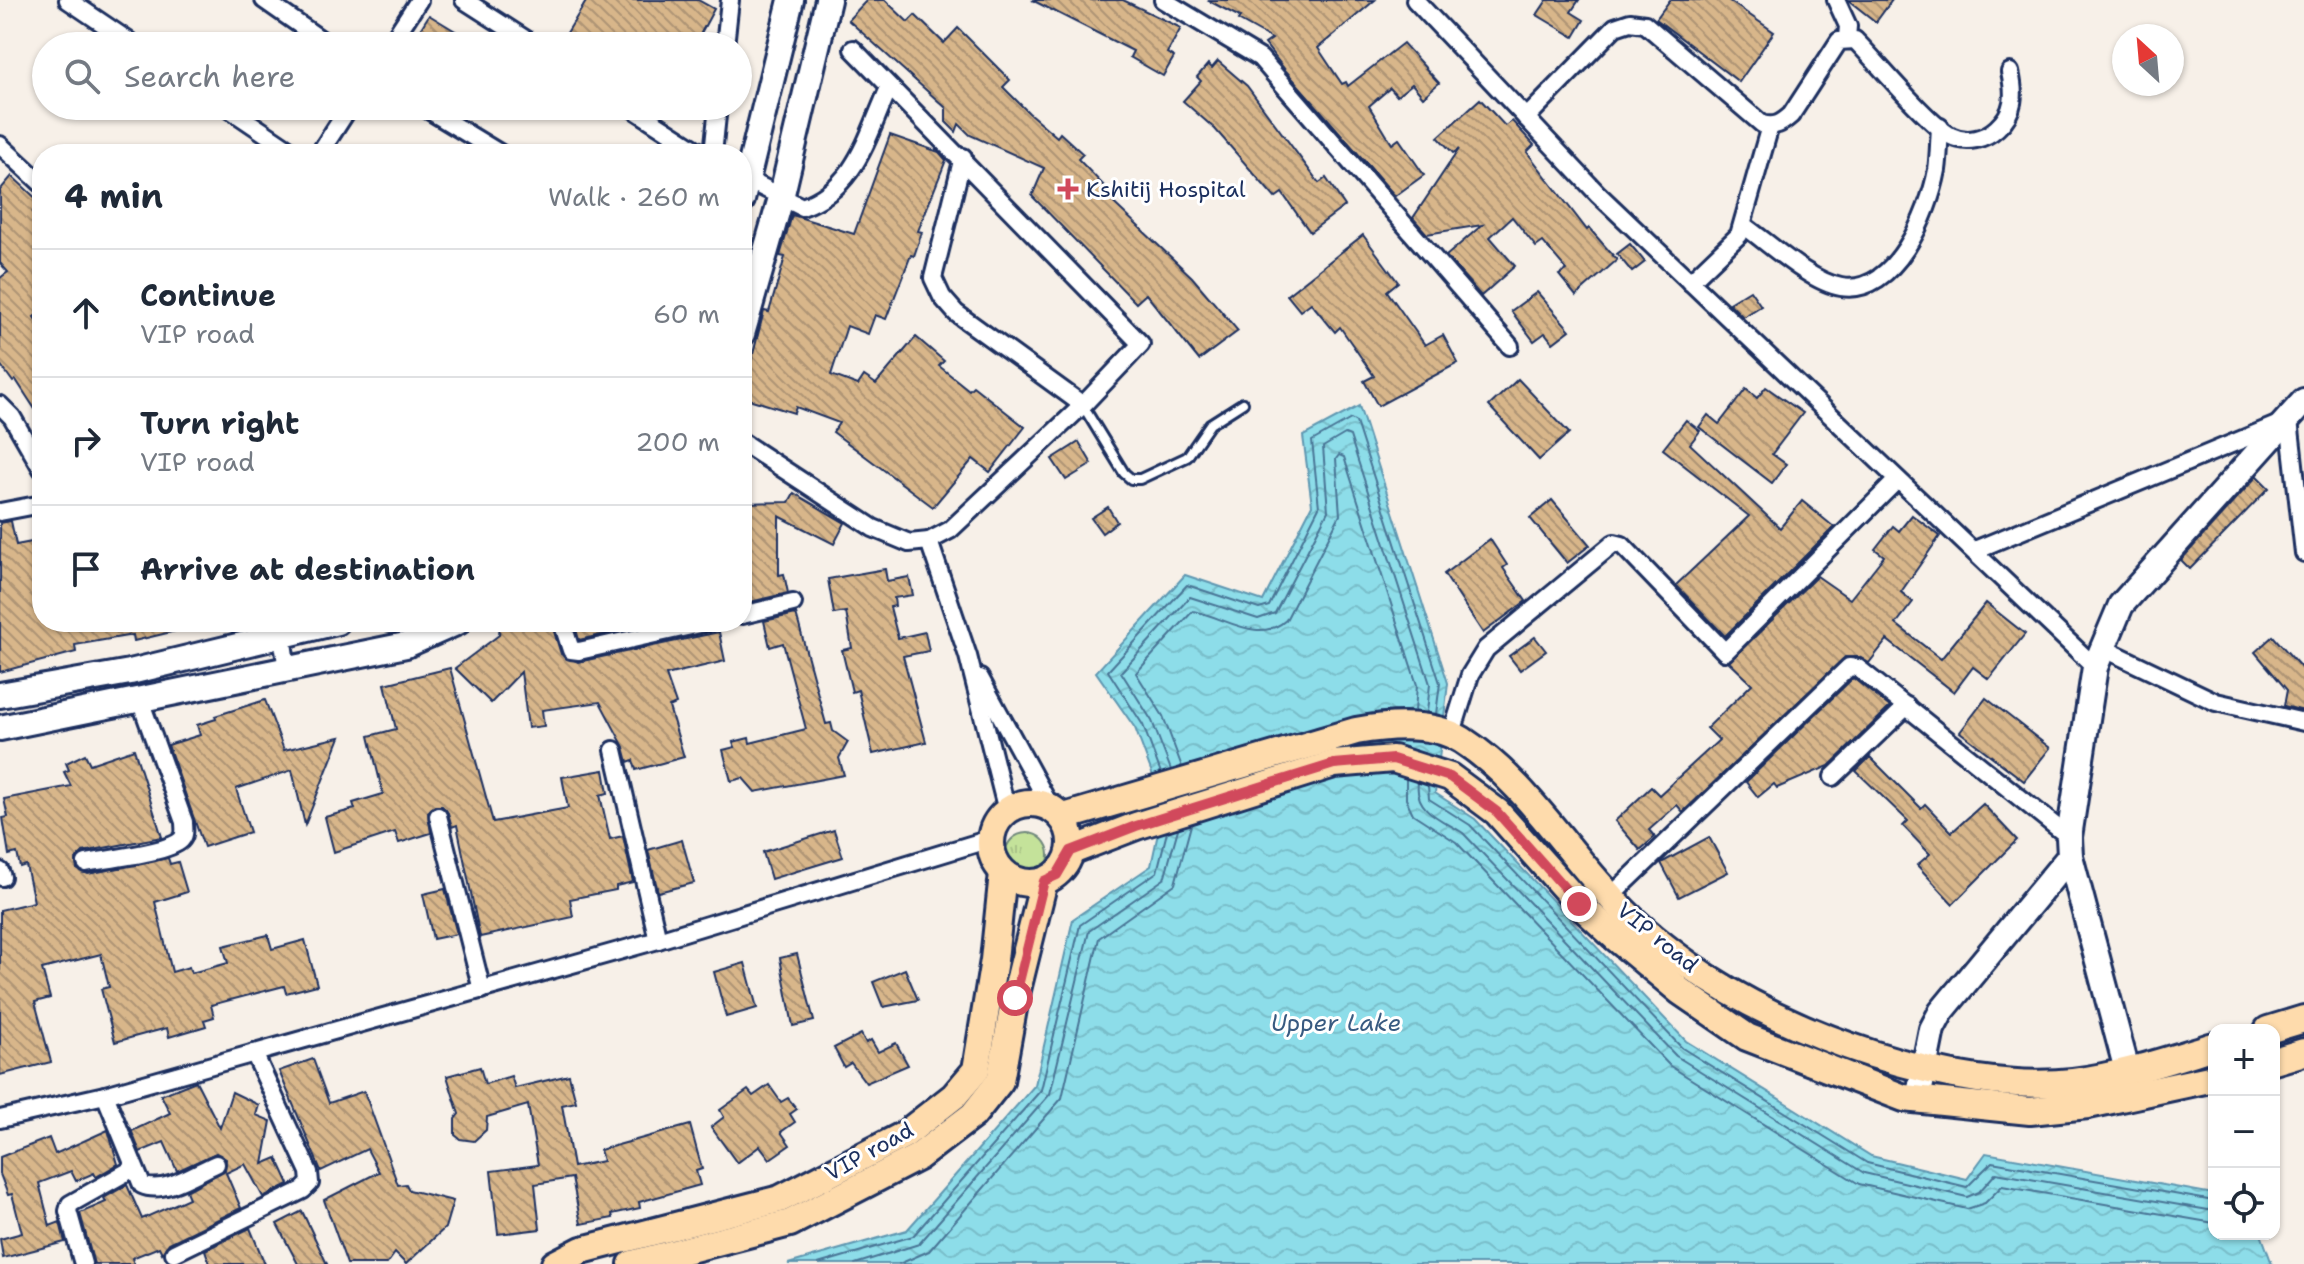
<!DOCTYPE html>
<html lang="en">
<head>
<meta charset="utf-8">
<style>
	body { margin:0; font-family:"Shantell Sans",sans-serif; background:#f2f2f3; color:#1f2937 }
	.controls { position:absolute; right:24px; bottom:24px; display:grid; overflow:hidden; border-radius:16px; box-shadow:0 2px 6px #0004 }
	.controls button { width:72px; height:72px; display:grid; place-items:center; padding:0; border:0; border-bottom:2px solid #e0e1e3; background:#fff; color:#1f2937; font:40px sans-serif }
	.compass { position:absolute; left:2112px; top:24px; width:72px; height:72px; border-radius:50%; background:#fff; box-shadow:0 2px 6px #0004; rotate:334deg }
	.stop { position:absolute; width:24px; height:24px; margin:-18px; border:6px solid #d1495b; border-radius:50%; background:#fff }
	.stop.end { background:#d1495b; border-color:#fff; box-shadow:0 2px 8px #0008 }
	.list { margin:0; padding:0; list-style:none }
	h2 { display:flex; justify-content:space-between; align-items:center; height:104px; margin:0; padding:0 32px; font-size:34px }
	h2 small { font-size:26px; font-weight:400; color:#747a83 }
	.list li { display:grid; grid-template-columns:52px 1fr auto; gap:24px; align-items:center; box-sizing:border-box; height:128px; padding:0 32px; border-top:2px solid #e0e1e3 }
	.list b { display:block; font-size:30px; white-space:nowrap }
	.list p { margin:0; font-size:26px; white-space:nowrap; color:#747a83 }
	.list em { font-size:26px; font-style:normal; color:#747a83 }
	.icon { flex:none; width:44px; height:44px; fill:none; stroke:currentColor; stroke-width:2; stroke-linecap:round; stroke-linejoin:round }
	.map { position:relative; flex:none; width:2304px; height:1264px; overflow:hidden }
	.search { position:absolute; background:#fff; box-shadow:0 2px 6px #0004; left:32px; top:32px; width:720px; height:88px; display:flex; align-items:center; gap:20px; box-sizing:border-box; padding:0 28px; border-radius:44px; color:#747a83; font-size:30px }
	.panel { position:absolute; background:#fff; box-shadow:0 2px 6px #0004; left:32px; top:144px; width:720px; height:488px; border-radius:32px }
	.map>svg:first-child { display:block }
</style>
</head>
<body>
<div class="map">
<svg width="2304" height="1264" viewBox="0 0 2304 1264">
	<defs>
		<pattern id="grass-tufts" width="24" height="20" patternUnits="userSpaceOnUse" patternTransform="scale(2)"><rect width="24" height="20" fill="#c4e29a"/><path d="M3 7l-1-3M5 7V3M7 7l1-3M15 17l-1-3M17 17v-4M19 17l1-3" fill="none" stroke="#a8c287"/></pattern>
		<pattern id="water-waves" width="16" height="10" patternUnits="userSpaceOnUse" patternTransform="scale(2)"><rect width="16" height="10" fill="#8ddde9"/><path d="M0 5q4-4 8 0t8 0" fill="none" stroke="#79beca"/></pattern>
		<pattern id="building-back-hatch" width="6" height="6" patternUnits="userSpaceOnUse" patternTransform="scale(2)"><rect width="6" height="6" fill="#d8b68a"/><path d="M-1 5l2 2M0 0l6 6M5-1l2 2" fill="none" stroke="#ae9474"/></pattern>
	</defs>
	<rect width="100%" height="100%" fill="#f7f0e8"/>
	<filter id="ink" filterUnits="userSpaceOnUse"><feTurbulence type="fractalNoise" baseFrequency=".0125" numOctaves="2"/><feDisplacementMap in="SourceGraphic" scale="16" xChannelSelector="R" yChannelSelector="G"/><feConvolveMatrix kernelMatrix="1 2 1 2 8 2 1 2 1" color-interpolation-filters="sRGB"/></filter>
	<g filter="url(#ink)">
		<circle fill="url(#grass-tufts)" stroke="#70887c" stroke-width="2" cx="1027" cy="855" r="22"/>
		<polygon fill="url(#water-waves)" stroke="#5f97b1" stroke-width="2" points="1359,406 1448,683 1435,793 1475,819 1686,1041 1871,1156 1967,1179 1986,1153 2214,1194 2214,1234 2261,1234 2272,1264 788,1264 907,1230 1035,1085 1073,919 1151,866 1164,805 1135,728 1096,672 1185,575 1263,601 1312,505 1303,436"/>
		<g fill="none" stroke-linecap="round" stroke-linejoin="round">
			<g stroke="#497596" stroke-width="2">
				<path d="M 1182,767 L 1163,716 L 1136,673 L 1193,611 C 1223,616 1259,645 1286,620 L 1340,515 L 1336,459 L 1339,455 L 1344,457 L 1417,685 L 1415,711"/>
				<polyline points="1171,770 1152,721 1121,672 1190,597 1258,619 1275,613 1328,511 1323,447 1345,434 1350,436 1430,684 1427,712"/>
				<polyline points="1161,773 1143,725 1108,671 1187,585 1259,609 1269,606 1319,507 1312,441 1351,419 1356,422 1440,683 1436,714"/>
				<polyline points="1406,779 1406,799 1413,814 1456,842 1670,1066 1859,1184 1967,1209 1985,1203 2002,1186 2214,1223"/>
				<path d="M 1418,783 C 1414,811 1443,820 1463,833 L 1676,1056 L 1864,1173 L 1967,1197 L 1979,1192 L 1996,1173 L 2214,1211"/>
				<polyline points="1428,786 1429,799 1470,825 1682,1048 1867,1163 1967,1187 1992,1162 2214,1201"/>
				<polyline points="818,1264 913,1236 1041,1090 1080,925 1157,872 1167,832"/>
				<polyline points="855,1264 919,1244 1050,1094 1089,931 1164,879 1178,829"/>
				<polyline points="899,1264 929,1251 1062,1098 1099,938 1175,884 1191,825"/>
			</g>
		</g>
		<g fill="url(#building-back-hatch)" stroke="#1b2f5e" stroke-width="2">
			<polygon points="587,0 698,0 714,9 701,33 714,41 714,46 559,46"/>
			<polygon points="867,0 885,0 908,22 915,15 944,43 958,28 1010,80 1003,87 1029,113 1057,137 1060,133 1083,154 1078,159 1107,189 1103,193 1192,277 1238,331 1199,360 1146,294 1136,303 1032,196 1044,168 970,135 959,124 956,132 946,122 946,108 848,20"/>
			<polygon points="1032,0 1123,0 1181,28 1167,53 1174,57 1163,76 1130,57 1133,51"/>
			<polygon points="1207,0 1375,0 1318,48 1342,84 1346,82 1348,86 1403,43 1439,83 1423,97 1412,84 1397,96 1390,88 1369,106 1392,144 1399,139 1424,175 1395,196 1286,71 1265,44 1272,39 1238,20 1240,17"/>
			<polygon points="1547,0 1579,0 1571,12 1584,20 1574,37 1537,15"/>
			<polygon points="1670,0 1728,0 1774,32 1739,82 1656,19"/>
			<polygon points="1848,0 1892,0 1876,22"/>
			<polygon points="429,15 480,46 410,46"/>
			<polygon points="1218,61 1247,86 1319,183 1326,178 1345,206 1310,232 1282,193 1275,198 1215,129 1183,101 1201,81 1197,77 1208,64 1212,68"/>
			<polygon points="1480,99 1505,126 1512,121 1534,145 1527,152 1587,230 1589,228 1617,260 1576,296 1559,275 1567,270 1543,242 1536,247 1512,217 1490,237 1515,266 1481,296 1446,256 1482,225 1427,234 1413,218 1459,149 1453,153 1438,137"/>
			<polygon points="890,135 939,152 946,160 918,231 922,232 914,256 911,255 886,319 875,315 868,334 847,326 831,375 858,385 864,376 876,384 916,337 944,361 939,366 969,390 973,386 1025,427 990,472 973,459 933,507 833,432 839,423 796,407 794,413 742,397 764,311 769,312 785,257 780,256 792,215 854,234"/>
			<polygon points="12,176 41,203 33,212 42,221 42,311 34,317 42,329 42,420 16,380 13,382 0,364 0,278 8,272 0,263 0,190"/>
			<polygon points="1363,235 1398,282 1387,291 1425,345 1443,335 1458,363 1378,406 1364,381 1374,376 1340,327 1335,332 1311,303 1300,311 1287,295"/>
			<polygon points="1630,244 1645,262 1632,272 1617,254"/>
			<polygon points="1750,290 1761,306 1743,317 1729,303"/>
			<polygon points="1537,292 1570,330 1553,343 1545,333 1534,341 1511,311"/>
			<polygon points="1518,379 1569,433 1539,460 1489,406"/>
			<polygon points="1766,387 1803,413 1772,454 1786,464 1772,483 1699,427 1708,415 1719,424 1746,389 1757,398"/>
			<polygon points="1686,420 1700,431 1690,444 1780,528 1802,501 1834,527 1725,636 1676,585 1749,516 1663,449"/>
			<polygon points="1079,442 1092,464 1066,480 1052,459"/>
			<polygon points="2257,476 2269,488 2190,569 2181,560"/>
			<polygon points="794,493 845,523 834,544 779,516 779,575 784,574 788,593 742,604 742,503 789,502"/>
			<polygon points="1552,500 1590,545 1567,563 1530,518"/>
			<polygon points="1108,507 1117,522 1102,533 1091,518"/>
			<polygon points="1912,515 1940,536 1901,592 1913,602 1896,624 1941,659 1986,603 2025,634 1989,679 1973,667 1954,692 1887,640 1869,663 1859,657 1845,657 1683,812 1677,805 1649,830 1655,837 1640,850 1615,821 1651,787 1659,795 1719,740 1707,728 1752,684 1729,662 1817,576 1850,599 1884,556 1875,549 1893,526 1899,531"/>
			<polygon points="11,521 16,545 42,540 42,622 187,622 188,628 134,641 133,635 75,645 76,652 0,672 0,523"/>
			<polygon points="1490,539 1507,565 1503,568 1526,601 1483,633 1444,574"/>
			<polygon points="885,569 887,581 909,577 913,595 894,598 895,606 890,607 898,638 925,632 929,651 903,656 926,742 873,754 858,690 852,692 842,650 852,648 846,612 834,614 828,579"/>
			<polygon points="796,614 826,724 831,723 833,731 848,742 839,758 844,775 755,792 743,778 731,781 723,750 735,747 733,742 749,738 750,743 806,729 783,643 770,647 764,621"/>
			<polygon points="500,622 551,622 561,654 578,662 719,632 725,661 666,675 676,704 669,707 684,757 636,770 633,760 628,762 624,747 600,702 542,710 544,726 528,728 521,672 491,703 455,668 499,635"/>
			<polygon points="574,622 658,622 579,640"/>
			<polygon points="2273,636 2304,671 2304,711 2284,706 2287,690 2255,652"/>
			<polygon points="1535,637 1546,651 1520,670 1509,656"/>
			<polygon points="450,668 493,822 568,808 562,777 604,770 608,793 600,795 610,839 623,836 633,882 616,886 616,890 570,899 573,917 480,937 457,825 452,827 448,813 442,806 435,806 428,812 431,833 399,843 395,832 334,852 325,817 355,809 353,803 383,794 369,736 396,729 385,684"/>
			<polygon points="1853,678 1890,707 1829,766 1777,788 1774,784 1758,797 1746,782"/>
			<polygon points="1986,698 2050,748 2024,781 1960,732"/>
			<polygon points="265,700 284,750 340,737 305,825 292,770 236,789 250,832 204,847 168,745 200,735 197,725 216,719 215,716"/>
			<polygon points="134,749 162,837 83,852 76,860 77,869 88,874 168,858 170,864 178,862 187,892 155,902 172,972 189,967 191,973 228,963 223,946 268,935 272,949 305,940 317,985 286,993 284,986 211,1005 214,1017 204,1020 206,1026 169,1037 167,1028 115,1042 101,989 109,987 101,954 42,969 50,998 35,1002 51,1062 0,1075 0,910 34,902 26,865 20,867 17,853 9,855 3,818 8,817 4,799 71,786 64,772 69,770 66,763 85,754 90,764"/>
			<polygon points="1870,757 1921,808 1925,804 1952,832 1983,804 2017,840 1953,904 1917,865 1930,854 1903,826 1908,821 1856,771"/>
			<polygon points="834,830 843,857 771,879 763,852"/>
			<polygon points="1709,837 1728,872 1679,897 1661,863"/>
			<polygon points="682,840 694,883 658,892 648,850"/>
			<polygon points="445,889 457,934 433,939 423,894"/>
			<polygon points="797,954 814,1021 793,1026 780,958"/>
			<polygon points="745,963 757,1008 726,1017 714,972"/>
			<polygon points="905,969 918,1000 883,1007 873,982"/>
			<polygon points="861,1034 866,1043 871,1040 878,1052 896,1043 908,1065 866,1083 851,1063 844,1067 834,1048"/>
			<polygon points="313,1059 329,1103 364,1091 398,1185 406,1184 409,1190 453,1201 445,1228 406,1264 395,1253 387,1264 347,1264 324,1200 379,1172 367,1149 321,1171 279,1071"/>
			<polygon points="480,1067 485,1084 511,1076 515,1088 569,1075 576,1102 562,1105 573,1167 603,1161 600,1150 690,1125 702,1169 696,1171 700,1185 639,1202 640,1208 612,1214 613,1218 581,1224 572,1178 535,1184 540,1229 498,1234 491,1171 538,1165 528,1105 487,1117 486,1130 474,1141 460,1139 455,1135 455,1119 459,1114 447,1076"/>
			<polygon points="196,1081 220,1128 232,1092 259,1105 256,1115 271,1121 263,1164 277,1158 289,1184 263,1197 245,1164 226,1173 241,1208 169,1243 162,1253 159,1247 132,1258 134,1264 94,1264 80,1213 106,1202 104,1198 127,1185 142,1219 189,1198 186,1191 225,1170 226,1159 216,1153 177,1171 164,1142 140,1152 130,1127 132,1131 170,1113 161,1095"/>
			<polygon points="769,1085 781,1102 788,1098 797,1109 790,1114 795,1122 781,1132 790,1145 770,1159 760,1146 737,1163 711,1127 724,1117 720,1110 748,1090 753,1096"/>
			<polygon points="108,1130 118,1164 96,1177 94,1173 76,1181 71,1171 39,1183 50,1226 60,1222 65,1242 3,1258 0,1239 22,1233 12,1194 8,1195 0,1174 0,1157 49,1138 55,1154"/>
			<polygon points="302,1211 327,1264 298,1264 277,1224"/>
			<polygon points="250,1228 265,1264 210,1264 205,1250"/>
		</g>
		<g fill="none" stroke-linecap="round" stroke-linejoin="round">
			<defs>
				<polyline id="lane" points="1083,406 1124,473 1131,479 1140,479 1187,457 1210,424 1243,403"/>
				<g id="street">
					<polyline points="68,0 136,46"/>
					<polyline points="264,0 330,46"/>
					<polyline points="464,0 536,46"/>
					<polyline points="1163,0 1260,58 1510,346"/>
					<polyline points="1415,0 1598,194 2095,667"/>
					<polyline points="1836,0 1848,26 1847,38"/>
					<polyline points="389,46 419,0"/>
					<polyline points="725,46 730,0"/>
					<polyline points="853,49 1141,344 1083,405 950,530 929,541"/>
					<polyline points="225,106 296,154"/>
					<polyline points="422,106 501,154"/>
					<polyline points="629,106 703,154"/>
					<path d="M 1526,118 L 1615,27 L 1630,22 L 1645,24 L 1762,124 C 1775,128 1782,123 1791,115 L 1839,41 L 1855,40 C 1877,62 1927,123 1951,136 C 1967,144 1985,139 1997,128 C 2015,112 2015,94 2010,72"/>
					<polyline points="0,145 42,184"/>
					<polyline points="319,154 350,106"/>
					<polyline points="713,154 718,106"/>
					<polyline points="963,157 933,278 942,297 956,313 1083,405"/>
					<path d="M 742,177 L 802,207 C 857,187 866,138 889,88"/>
					<path d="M 1743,225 C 1769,243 1810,282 1841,287 C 1895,296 1929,213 1937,170 C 1939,156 1939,141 1940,127"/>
					<polyline points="1690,282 1739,235 1770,126"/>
					<polyline points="0,405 12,417 42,469"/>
					<polyline points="742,442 873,528 909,543 929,541 968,656 1007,811"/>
					<polyline points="0,512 42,504"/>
					<polyline points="1975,550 2289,420 2304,553"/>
					<polyline points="742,615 793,603"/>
					<polyline points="280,622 287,670"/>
					<polyline points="562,622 571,650 579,651 709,622"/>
					<polyline points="2103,648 2216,702 2304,722"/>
					<polyline points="980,678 1050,806"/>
					<polyline points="1451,736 1470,675 1486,649 1614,543 1622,545 1725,652 1897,480"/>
					<polyline points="614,750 658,940"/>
					<polyline points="1833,777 1907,706"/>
					<polyline points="438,816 482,990"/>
					<path d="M 86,863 C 106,859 168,853 181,840 C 186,835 184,828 184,822 L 140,700"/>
					<polyline points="0,871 2,877"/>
					<polyline points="1610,897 1849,667 1858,668 2069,837"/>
					<path d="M 105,1095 L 142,1185 C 164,1195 195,1173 216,1164"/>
					<polyline points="0,1119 105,1095 658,940 990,839"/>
					<polyline points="174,1253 303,1190 310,1183 309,1172 254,1053"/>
					<polyline points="83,1264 68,1211 70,1204 134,1168"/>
				</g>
				<g id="secondary">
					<polyline points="742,200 791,0"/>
					<polyline points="742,334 781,198 828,0"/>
					<polyline points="0,695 130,672 337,622"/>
					<polyline points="0,728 406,645 458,622"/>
					<polyline points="2070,856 2132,1089"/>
					<polyline points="1918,1099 1932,1029 1941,1012 2070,856 2069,837 2095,667 2121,605 2304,401"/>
				</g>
				<g id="primary">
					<circle cx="1031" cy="843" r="40"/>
					<path d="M 1064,817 L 1356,731 C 1389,725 1432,721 1462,740 C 1521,778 1561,843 1608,894 C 1630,920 1662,946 1690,966 C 1786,1034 1955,1095 2073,1082 C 2121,1076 2168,1060 2214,1046"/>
					<polyline points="1071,851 1136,826 1334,764 1393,759 1450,777 1497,812 1579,904 1615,937 1680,991 1747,1037 1904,1098 2030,1111 2088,1105 2214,1078"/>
					<polyline points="2268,1030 2304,1019"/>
					<polyline points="2274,1061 2304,1052"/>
					<polyline points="555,1264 582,1250 780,1199 904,1135 954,1096 976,1070 994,960 1003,873"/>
					<polyline points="632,1264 790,1223 918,1157 973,1115 1000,1081 1015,998 1044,881"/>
				</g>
			</defs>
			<use href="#lane" stroke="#1b2f5e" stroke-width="14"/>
			<use href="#street" stroke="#1b2f5e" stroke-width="22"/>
			<use href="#secondary" stroke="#1b2f5e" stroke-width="30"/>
			<use href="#primary" stroke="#1b2f5e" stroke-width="32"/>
			<use href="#lane" stroke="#fff" stroke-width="8"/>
			<use href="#street" stroke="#fff" stroke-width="16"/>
			<use href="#secondary" stroke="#fff" stroke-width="24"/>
			<use href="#primary" stroke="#fedbac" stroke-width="26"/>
		</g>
	</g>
	<g fill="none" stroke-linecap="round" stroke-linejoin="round" filter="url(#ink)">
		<polyline stroke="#d1495b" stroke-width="10" points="1015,998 1044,881 1057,875 1071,851 1136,826 1334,764 1393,759 1450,777 1497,812 1579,904"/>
	</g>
	<path fill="#d1495b" stroke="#fff" stroke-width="3" d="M1064 177h8v8h8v8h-8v8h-8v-8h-8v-8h8z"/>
	<g text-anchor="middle" stroke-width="6" stroke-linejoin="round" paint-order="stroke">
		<g font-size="22" fill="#1b2f5e" stroke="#fff" text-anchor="start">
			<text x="1086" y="197">Kshitij Hospital</text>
		</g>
		<g font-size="22" fill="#1b2f5e" stroke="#fff">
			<text transform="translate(1658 937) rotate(39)" y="8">VIP road</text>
			<text transform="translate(869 1151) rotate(-29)" y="8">VIP road</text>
		</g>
		<g font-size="24" font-style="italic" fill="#385a81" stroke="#fff">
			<text x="1336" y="1031">Upper Lake</text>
		</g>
	</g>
</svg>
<div class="controls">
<button>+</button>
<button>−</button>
<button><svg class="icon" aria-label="locate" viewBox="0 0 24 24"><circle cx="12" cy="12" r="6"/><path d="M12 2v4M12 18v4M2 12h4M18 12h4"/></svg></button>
</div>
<svg class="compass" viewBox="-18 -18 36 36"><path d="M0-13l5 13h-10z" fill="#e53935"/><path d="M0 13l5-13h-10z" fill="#747a83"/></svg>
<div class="stop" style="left:1015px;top:998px"></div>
<div class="stop end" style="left:1579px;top:904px"></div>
<div class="search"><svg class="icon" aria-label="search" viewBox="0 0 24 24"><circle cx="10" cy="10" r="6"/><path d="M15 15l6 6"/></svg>Search here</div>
<section class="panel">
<h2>4 min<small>Walk · 260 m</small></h2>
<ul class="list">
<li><svg class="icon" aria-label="ahead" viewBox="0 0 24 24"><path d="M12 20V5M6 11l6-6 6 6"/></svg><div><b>Continue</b><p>VIP road</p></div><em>60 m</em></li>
<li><svg class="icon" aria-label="right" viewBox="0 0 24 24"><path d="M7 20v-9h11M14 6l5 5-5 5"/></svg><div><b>Turn right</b><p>VIP road</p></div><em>200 m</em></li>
<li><svg class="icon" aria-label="arrive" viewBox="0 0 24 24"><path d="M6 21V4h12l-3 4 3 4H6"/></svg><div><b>Arrive at destination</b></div></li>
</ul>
</section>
</div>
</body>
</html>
